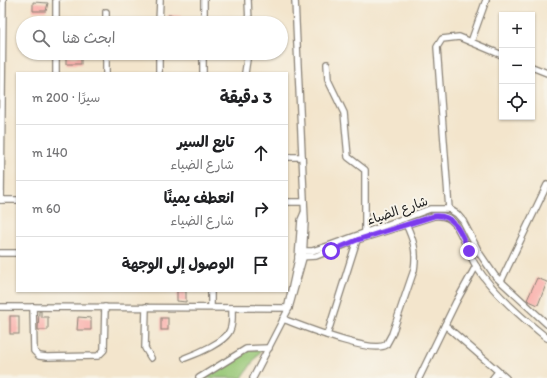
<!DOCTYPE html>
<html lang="ar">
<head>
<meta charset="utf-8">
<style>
	body { margin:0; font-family:Itim,"Playpen Sans Arabic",sans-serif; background:#f6f6f6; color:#202124; direction:rtl }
	.controls { position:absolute; right:12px; top:12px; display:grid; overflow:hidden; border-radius:0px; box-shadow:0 1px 3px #0004 }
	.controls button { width:36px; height:36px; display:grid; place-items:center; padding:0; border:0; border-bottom:1px solid #e0e0e0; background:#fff; color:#202124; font:20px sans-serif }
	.stop { position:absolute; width:12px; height:12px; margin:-9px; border:3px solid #7c3aed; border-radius:50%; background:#fff }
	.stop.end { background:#7c3aed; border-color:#fff; box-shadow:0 1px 4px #0008 }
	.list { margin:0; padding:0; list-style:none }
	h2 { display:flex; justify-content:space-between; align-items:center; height:52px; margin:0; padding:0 16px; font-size:17px }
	h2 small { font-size:13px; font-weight:400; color:#757577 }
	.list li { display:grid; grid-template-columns:26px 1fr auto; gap:12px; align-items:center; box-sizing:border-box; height:56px; padding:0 16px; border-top:1px solid #e0e0e0 }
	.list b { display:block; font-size:15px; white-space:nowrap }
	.list p { margin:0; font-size:13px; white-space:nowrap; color:#757577 }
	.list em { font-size:13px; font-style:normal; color:#757577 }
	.icon { flex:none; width:22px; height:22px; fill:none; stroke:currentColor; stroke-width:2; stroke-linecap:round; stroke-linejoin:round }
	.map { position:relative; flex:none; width:547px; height:378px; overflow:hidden; direction:ltr }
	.search { position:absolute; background:#fff; box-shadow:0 1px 3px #0004; left:16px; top:16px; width:272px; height:44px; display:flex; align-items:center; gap:10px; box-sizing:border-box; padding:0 14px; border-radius:22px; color:#757577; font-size:15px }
	.panel { position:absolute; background:#fff; box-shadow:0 1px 3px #0004; left:16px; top:72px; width:272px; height:220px; border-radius:0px; direction:rtl }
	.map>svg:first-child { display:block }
</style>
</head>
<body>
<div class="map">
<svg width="547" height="378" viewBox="0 0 547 378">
	<rect width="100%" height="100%" fill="#f7f3e8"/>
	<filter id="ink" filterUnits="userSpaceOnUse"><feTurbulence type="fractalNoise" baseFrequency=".025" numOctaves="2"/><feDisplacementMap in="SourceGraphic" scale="8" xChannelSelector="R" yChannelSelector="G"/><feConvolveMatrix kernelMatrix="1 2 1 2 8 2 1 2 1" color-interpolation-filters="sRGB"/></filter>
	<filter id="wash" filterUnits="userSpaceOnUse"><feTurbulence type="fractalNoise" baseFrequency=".012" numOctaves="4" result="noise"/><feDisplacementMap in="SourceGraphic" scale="16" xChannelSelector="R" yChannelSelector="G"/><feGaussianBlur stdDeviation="0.9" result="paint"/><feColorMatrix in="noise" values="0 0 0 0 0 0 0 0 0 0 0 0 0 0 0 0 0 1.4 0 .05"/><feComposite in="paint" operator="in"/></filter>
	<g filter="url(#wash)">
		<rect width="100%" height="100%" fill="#f3e5cc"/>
		<polygon fill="#97c776" stroke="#5a7249" points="246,349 261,350 242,378 203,378"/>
		<g id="blocks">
			<g fill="#faaba7">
				<polygon points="33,2 48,3 46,11 33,11"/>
				<polygon points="168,15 181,16 181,23 168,23"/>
				<rect x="66" y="57" width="15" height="7"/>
				<polygon points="537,278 547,282 538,305 527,300"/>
				<polygon points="177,291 186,291 186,302 177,301"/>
				<polygon points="39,311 41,311 41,317 48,317 48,330 38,330"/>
				<rect x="10" y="316" width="9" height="18"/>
				<polygon points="78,317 91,318 91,330 77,330"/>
				<rect x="161" y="318" width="7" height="12"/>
			</g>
		</g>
	</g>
	<g filter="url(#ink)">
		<use href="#blocks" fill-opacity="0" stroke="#888074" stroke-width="1"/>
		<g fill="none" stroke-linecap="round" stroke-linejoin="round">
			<defs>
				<g id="minor">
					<polyline points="56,0 56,23"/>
					<polyline points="248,0 249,23"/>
					<polyline points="106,23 106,12"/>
					<polyline points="159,23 160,0"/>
					<polyline points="204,23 204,0"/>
					<polyline points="471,42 486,0"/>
					<polyline points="56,53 56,73"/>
					<polyline points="106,53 106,73"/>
					<polyline points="327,64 328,80 344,113 348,157 365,170 365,232"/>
					<polyline points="532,67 547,73"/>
					<polyline points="159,73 159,53"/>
					<polyline points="203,73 203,53"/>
					<polyline points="245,73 248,53"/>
					<polyline points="287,157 302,157"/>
					<polyline points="0,200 17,200"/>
					<polyline points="1,200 3,0"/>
					<polyline points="287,202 304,202"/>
					<polyline points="449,209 437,47 442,39 459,37 502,55"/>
					<polyline points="299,251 312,251 328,246 430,209 449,209 457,214 463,221 480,254 495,276 547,324"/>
					<polyline points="0,253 17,253"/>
					<path d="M 298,257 L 316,256 L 357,240 L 434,216 C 443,215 450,217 455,224 C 464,237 468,253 476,266 C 493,293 522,318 547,338"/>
					<polyline points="501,281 547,185"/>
					<polyline points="0,307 289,308"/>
					<polyline points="33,307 34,351 39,356 47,357 98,356 104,350 105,307"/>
					<polyline points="146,307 145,348 151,358"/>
					<polyline points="211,307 211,291"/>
					<polyline points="287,310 298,259 301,220 304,213"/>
					<path d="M 283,319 C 302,326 370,354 386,345 L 392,334 L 414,270 C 417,252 414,241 406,224"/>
					<polyline points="445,325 506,378"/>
					<polyline points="327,335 357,240"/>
					<path d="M 185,358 C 196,354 226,342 230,330 C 233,324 232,314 232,308"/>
					<polyline points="199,378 246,349 269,348"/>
					<polyline points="253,378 289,308 303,258 305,221 295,0"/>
					<polyline points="419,378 456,302 476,266"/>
					<polyline points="493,378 498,372"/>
				</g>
			</defs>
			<use href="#minor" stroke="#888074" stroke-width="8"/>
			<use href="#minor" stroke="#fff" stroke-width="5.5"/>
		</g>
	</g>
	<g fill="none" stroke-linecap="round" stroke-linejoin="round" filter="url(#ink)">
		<path stroke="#7c3aed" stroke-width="5" d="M 331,251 L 357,240 L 434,216 C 456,214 461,234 469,251"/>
	</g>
	<g text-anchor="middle" stroke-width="4" stroke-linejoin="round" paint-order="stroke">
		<g font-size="13" fill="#1c1c1c" stroke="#f7f3e8">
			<text transform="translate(397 210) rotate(-19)" y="5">شارع الضياء</text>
		</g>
	</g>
</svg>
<div class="controls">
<button>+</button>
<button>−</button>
<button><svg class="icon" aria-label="locate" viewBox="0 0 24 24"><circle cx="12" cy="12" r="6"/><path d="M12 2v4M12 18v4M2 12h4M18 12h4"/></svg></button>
</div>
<div class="stop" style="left:331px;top:251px"></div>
<div class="stop end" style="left:469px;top:251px"></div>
<div class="search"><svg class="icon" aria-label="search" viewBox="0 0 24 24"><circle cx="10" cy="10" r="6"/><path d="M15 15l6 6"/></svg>ابحث هنا</div>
<section class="panel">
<h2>3 دقيقة<small>سيرًا · 200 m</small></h2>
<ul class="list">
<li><svg class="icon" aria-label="ahead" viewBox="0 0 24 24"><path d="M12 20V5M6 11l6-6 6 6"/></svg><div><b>تابع السير</b><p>شارع الضياء</p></div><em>140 m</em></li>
<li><svg class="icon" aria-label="right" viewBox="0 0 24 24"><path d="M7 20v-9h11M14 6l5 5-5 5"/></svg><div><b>انعطف يمينًا</b><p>شارع الضياء</p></div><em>60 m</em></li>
<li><svg class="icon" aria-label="arrive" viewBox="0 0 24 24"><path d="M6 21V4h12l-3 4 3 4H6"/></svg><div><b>الوصول إلى الوجهة</b></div></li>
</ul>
</section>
</div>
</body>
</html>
